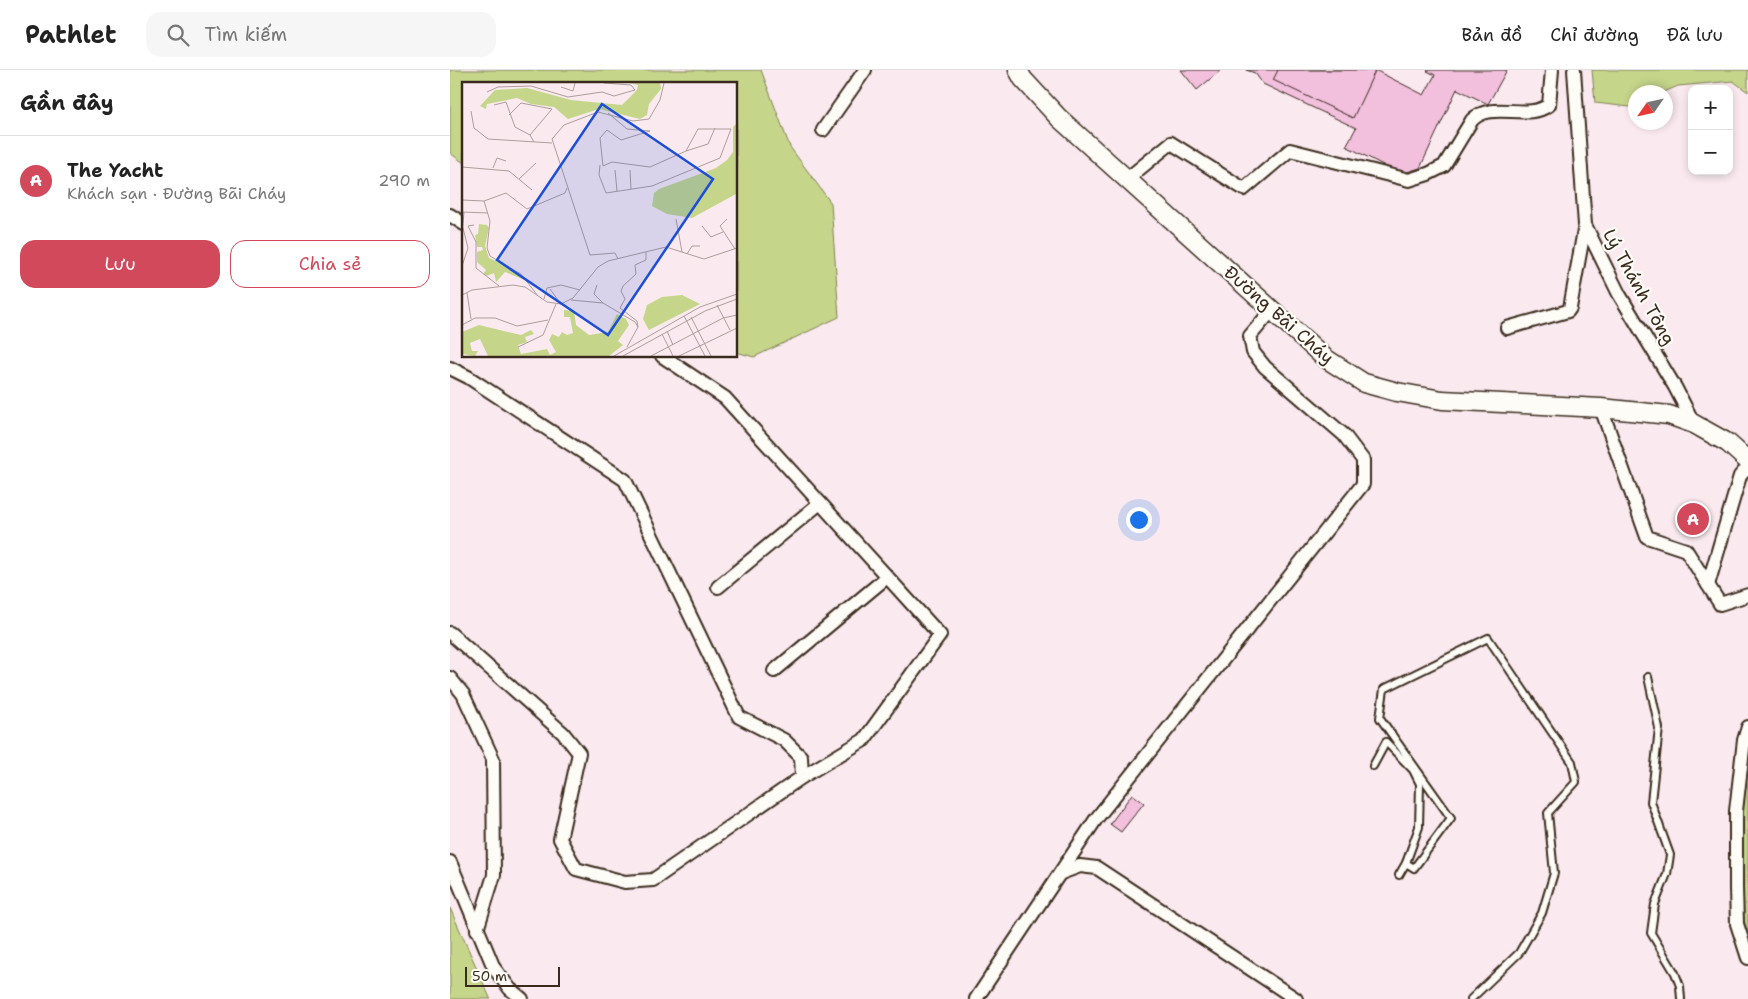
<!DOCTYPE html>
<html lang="vi">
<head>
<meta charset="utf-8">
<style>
	body { margin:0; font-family:"Shantell Sans",sans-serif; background:#f6f6f6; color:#222 }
	.controls { position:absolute; right:15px; top:15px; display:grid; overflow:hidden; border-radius:10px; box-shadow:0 2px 8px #0003 }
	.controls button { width:45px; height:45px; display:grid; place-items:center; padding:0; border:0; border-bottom:1px solid #e0e0e0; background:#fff; color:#222; font:25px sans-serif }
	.compass { position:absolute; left:1178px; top:15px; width:45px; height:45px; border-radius:50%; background:#fff; box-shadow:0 2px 8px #0003; rotate:236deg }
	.scale { position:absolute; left:15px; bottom:12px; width:95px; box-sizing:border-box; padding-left:5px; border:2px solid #3b2a1e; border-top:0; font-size:14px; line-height:18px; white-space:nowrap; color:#3b2a1e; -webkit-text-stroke:4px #fdfcf7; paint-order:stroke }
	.you { position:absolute; left:688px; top:449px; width:18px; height:18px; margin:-12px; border:4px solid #fff; border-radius:50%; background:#1a73e8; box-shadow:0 0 0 8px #1a73e833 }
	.badge { display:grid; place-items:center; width:32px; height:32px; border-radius:50%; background:#d1495b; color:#fff; font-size:16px; font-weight:700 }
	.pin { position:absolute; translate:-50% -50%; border:2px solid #fff; box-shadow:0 1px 5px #0006 }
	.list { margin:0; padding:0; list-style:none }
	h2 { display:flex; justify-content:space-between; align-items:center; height:65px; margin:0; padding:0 20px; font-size:21px }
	h2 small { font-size:16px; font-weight:400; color:#767676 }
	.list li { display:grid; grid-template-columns:32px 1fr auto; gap:15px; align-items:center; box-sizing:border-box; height:90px; padding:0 20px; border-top:1px solid #e0e0e0 }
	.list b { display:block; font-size:19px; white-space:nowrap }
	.list p { margin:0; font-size:16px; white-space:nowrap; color:#767676 }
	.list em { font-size:16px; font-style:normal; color:#767676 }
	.actions { display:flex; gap:10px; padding:15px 20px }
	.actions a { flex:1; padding:11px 0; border:1px solid #d1495b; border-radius:15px; text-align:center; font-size:18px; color:#d1495b }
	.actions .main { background:#d1495b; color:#fff }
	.icon { flex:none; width:28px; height:28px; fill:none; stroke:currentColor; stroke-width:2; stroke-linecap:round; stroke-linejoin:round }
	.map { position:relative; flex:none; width:1298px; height:929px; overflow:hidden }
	header { display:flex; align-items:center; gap:30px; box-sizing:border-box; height:70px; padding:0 25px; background:#fff; border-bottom:1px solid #e0e0e0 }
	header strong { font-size:24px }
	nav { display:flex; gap:28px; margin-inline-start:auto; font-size:18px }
	.search { width:350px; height:45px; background:#f6f6f6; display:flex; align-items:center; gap:12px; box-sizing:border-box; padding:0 18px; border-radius:15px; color:#767676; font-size:19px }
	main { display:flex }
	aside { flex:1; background:#fff }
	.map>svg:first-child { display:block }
</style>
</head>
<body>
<header>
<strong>Pathlet</strong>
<div class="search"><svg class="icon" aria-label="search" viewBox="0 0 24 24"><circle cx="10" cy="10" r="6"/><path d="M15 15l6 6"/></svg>Tìm kiếm</div>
<nav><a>Bản đồ</a><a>Chỉ đường</a><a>Đã lưu</a></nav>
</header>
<main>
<aside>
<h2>Gần đây<small></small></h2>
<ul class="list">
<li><span class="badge">A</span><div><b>The Yacht</b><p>Khách sạn · Đường Bãi Cháy</p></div><em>290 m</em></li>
</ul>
<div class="actions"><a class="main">Lưu</a><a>Chia sẻ</a></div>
</aside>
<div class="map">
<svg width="1298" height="929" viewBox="0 0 1298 929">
	<rect width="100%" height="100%" fill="#faeaef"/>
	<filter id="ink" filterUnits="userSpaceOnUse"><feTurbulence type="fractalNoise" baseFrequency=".02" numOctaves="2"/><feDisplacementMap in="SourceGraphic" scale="10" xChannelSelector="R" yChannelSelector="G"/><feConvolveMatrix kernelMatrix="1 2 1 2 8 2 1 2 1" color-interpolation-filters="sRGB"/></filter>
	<g filter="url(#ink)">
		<g fill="#c5d68a" stroke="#808054">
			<polygon points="0,0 311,0 340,77 381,133 389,247 304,287 286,282 286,14 14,14 14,93 0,83"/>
			<polygon points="1142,0 1298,0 1298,22 1283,11 1228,16 1214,22 1186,22 1185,35 1180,37 1145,33"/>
			<polygon points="1298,687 1298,865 1294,851 1291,740"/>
			<polygon points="0,838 40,928 41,929 0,929"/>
		</g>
		<g fill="#f2bfdd" stroke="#3b2a1e">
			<polygon points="731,0 771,0 747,20"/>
			<polygon points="796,0 925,0 974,25 985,5 977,1 978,0 1057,0 1038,34 1007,19 970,98 954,103 939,98 896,76 906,58 813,14 805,3"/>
			<polygon points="828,0 923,0 925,1 903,48 823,10"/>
			<polygon points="682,724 694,733 671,762 660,754"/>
		</g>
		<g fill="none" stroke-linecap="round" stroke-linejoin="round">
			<defs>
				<g id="service">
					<polyline points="1198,607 1209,658 1201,732 1220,785 1217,804 1205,834 1201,863 1225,903 1230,916 1231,929"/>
					<polyline points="923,696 936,672 963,700 970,714 969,757 956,793"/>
					<polyline points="949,805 956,793 964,798 1001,748 930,648 934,619 1038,568 1122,692 1126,712 1098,743 1104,803 1092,843 1069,883 1021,929"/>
				</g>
				<g id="minor">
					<polyline points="1124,0 1135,155 1169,224 1225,317 1244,354"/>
					<polyline points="373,60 415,0"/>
					<path d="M 677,109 L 721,73 L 794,119 L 840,80 L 959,110 L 978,104 L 994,96 L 1022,50 C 1041,30 1077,51 1099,35 L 1102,0"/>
					<polyline points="0,145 14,154"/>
					<polyline points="1057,258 1118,241 1120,238 1135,155"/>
					<polyline points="212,286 275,328 490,565 414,670 352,707"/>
					<polyline points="0,298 18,307 175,410 289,647 334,670 351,687 352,707 203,810 175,812 126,799 110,769 129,683 113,663 0,563"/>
					<polyline points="1151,338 1197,467 1236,480 1270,534 1298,525"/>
					<polyline points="1258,515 1290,406 1298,397"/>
					<polyline points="268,517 370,433"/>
					<polyline points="324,601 437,507"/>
					<polyline points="0,608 13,624 43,689 44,805 27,860"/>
					<polyline points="1298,657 1294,670 1286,741 1286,818 1287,854 1298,888"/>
					<polyline points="0,792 44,898 60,919 72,929"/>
					<polyline points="611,803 630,796 647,798 846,929"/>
					<polyline points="526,929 646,749 913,414 913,390 894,365 815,297 803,282 800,266 822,240"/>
				</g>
				<polyline id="secondary" points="568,0 573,9 609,48 822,240 875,288 914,313 947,322 992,330 1151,338 1219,345 1244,354 1278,373 1298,391"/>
			</defs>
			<use href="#service" stroke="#3b2a1e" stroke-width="10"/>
			<use href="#minor" stroke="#3b2a1e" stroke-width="16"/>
			<use href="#secondary" stroke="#3b2a1e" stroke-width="21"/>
			<use href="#service" stroke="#fdfcf7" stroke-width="6"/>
			<use href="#minor" stroke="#fdfcf7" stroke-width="12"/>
			<use href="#secondary" stroke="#fdfcf7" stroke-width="18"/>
		</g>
	</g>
	<g text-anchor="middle" stroke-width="4.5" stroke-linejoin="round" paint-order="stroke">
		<g font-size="18" fill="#3b2a1e" stroke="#fdfcf7">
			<text transform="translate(1189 217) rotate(61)" y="6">Lý Thánh Tông</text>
			<text transform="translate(829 245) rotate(41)" y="6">Đường Bãi Cháy</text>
		</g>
	</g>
	<g transform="translate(12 12)">
		<rect width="275" height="275" fill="#faeaef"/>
		<path d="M 168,1 L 198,1 L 199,7 L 187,22 L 185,33 L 178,37 L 137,27 L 106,37 L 92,25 L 69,22 L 55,16 L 25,22 L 24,27 L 18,24 L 33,8 L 65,6 L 109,18 L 160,23 L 175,8 L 176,3 ZM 275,41 L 274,112 L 230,136 L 205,132 L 190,124 L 192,111 L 197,107 L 254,86 L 265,78 L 271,70 L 271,45 ZM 17,142 L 25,143 L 27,146 L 23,164 L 27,176 L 45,184 L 65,199 L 43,190 L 34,200 L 32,191 L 24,194 L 21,192 L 24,188 L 15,180 L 15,170 L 21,168 L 20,165 L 15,165 L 13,153 L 16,152 ZM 220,213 L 238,222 L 187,248 L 181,237 L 185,223 L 200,215 ZM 102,228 L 112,229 L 114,243 L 127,253 L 146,250 L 155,232 L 164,237 L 167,243 L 156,259 L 161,263 L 147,274 L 26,274 L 18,257 L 8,261 L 10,269 L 16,269 L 13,274 L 0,272 L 0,250 L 17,243 L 59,253 L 69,248 L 72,252 L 63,255 L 65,260 L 56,263 L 59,272 L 85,267 L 88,273 L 94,270 L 87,258 L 90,252 L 97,255 L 100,250 L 105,253 L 111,251 L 108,235 L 102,235 Z" fill="#c5d68a"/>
		<path fill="none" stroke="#ae9d9b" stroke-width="1" d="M 99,5 L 111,9 L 113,1M 25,10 L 36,5 L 69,4 L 106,15 L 140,10 L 152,14 L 173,8 L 169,3 L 142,1M 32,23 L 44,20 L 53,45 L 68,53 L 72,60M 9,29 L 12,46 L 26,57 L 90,61M 47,33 L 59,21 L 90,27 L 68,53M 224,69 L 246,62 L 253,46M 138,83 L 137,93 L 144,111 L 190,104 L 258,76 L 269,47 L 236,47 L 224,69 L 188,85 L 150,80 L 141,84 L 138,56 L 145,48 L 159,58 L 188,49 L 165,47 L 146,31M 0,85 L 47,89 L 70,108M 31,86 L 35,76 L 44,79M 153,88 L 155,109M 168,88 L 169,107M 57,97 L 74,81M 0,118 L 22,119 L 44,111 L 65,127 L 103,111 L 105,106M 22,119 L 28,139 L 25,166 L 28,174 L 59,192 L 76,214M 0,130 L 26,131M 214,137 L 220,170M 265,137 L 258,144 L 273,167M 12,143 L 6,144 L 14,160 L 14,186 L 37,204M 240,144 L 249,155 L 261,150M 0,153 L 2,130M 225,172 L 230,164 L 238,164M 156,177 L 153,171 L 128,173 L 90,57 L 102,43 L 136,30 L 171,39 L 187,37 L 198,18 L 202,1M 0,184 L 6,166 L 1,146M 135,203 L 132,212 L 141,221M 88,207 L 99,222M 5,211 L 9,237M 0,213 L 10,208 L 51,203 L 63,205 L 85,220 L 99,222 L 111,216 L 136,185 L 146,179 L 204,165 L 242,177 L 275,166M 82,217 L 85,206 L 99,203 L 118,208M 109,218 L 141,221 L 173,240 L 176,245 L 165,265M 255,223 L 268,248M 222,234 L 243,274M 229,235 L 249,274M 0,243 L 13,236 L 33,236 L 55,244 L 86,238M 176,245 L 175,239 L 158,226 L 163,217 L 159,209 L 161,204 L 174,192 L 173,183 L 184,178 L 184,170M 205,249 L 211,263M 200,252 L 211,274M 56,265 L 81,253 L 94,222M 152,274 L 238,225 L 275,212M 161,274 L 243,229 L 275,217M 189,274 L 261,236 L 275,233M 217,274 L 275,246"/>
		<path fill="#1d4ed8" fill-opacity="0.15" stroke="#1d4ed8" stroke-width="2.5" d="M 140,22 L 251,97 L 146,253 L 35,178 Z"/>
		<rect width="275" height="275" fill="none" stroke="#3b2a1e" stroke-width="2.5"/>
	</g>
</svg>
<div class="controls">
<button>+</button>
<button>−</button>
</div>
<svg class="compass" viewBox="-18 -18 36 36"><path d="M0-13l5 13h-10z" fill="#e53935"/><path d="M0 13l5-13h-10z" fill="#767676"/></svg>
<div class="scale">50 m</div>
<div class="you"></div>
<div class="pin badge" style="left:1243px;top:449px">A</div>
</div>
</main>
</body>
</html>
